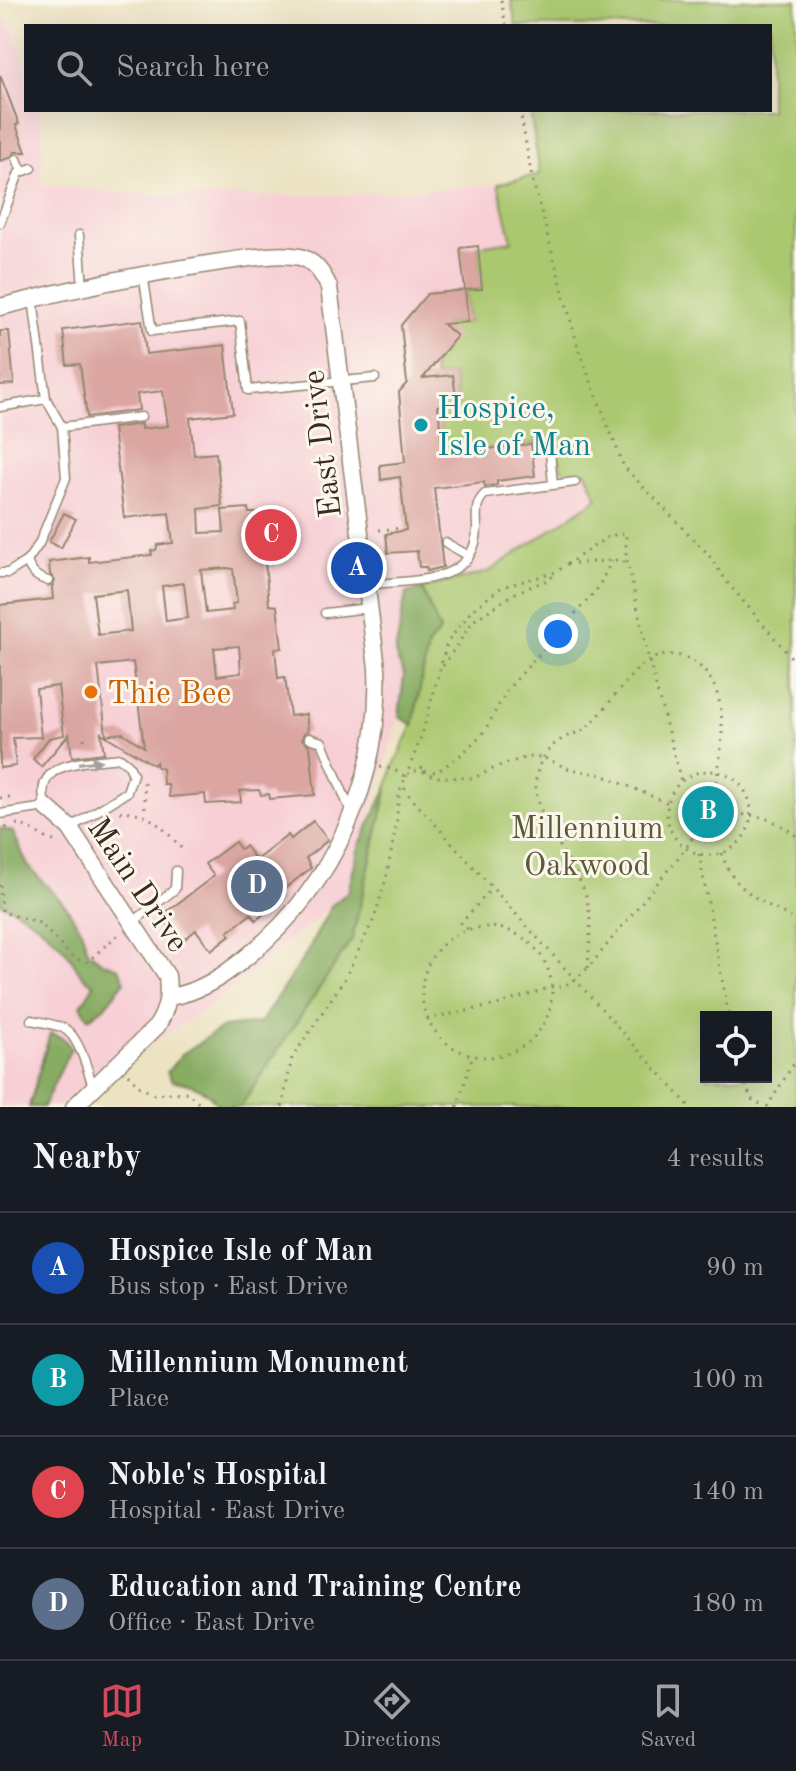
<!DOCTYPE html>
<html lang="en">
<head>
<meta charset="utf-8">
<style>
	body { margin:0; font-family:"Old Standard TT",serif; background:#242831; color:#f1f3f6 }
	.controls { position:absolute; right:24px; bottom:24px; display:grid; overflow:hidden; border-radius:0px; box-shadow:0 8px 32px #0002 }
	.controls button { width:72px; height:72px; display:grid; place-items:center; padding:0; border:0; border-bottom:2px solid #363941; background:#171b24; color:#f1f3f6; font:40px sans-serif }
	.you { position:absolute; left:558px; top:634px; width:28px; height:28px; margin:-20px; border:6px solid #fff; border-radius:50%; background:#1a73e8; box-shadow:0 0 0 12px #1a73e833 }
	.badge { display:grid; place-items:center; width:52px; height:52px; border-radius:50%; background:#d1495b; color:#fff; font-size:26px; font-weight:700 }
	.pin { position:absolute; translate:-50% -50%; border:4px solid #fff; box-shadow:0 2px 8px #0006 }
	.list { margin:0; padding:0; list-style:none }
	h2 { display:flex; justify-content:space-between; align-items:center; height:104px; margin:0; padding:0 32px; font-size:34px }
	h2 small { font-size:26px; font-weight:400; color:#9ea1a6 }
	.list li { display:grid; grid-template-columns:52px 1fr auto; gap:24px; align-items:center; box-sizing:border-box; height:112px; padding:0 32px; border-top:2px solid #363941 }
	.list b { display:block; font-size:30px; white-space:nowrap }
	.list p { margin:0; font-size:26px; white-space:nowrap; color:#9ea1a6 }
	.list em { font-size:26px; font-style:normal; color:#9ea1a6 }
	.icon { flex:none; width:44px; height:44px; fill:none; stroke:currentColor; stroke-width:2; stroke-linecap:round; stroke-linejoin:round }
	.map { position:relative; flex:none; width:796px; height:1107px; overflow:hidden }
	.search { position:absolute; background:#171b24; box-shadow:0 8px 32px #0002; left:24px; right:24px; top:24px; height:88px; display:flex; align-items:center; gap:20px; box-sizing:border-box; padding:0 28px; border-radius:0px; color:#9ea1a6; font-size:30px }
	.sheet { height:552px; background:#171b24 }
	nav { display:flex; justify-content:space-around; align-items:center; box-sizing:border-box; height:112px; border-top:2px solid #363941; background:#171b24; font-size:22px; color:#9ea1a6 }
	nav a { display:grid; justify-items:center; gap:4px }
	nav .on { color:#d1495b }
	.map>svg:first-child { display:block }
</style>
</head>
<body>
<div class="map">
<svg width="796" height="1107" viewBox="0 0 796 1107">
	<rect width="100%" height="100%" fill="#fbf7ec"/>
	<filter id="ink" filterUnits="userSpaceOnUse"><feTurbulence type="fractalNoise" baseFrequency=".0125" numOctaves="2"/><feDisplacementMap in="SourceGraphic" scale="16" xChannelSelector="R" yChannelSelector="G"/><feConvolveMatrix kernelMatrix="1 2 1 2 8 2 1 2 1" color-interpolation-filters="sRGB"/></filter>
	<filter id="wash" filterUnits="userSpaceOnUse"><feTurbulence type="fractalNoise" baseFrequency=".006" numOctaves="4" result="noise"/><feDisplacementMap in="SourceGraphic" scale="32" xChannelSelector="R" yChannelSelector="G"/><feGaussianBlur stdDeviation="1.8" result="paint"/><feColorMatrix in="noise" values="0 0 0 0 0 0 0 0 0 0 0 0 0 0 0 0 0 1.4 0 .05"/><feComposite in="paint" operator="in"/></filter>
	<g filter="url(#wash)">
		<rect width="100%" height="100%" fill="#ece3c3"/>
		<polygon fill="#f7cfd5" points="0,13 12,29 26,64 26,110 41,110 42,185 172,197 345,195 498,184 537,338 574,447 598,498 488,572 406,593 395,654 404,675 399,717 348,892 217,1001 57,1107 0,1107"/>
		<path fill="#aac86f" stroke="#727946" stroke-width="2" fill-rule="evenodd" d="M 511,0 L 796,0 L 796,1107 L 240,1107 L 352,939 L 392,769 L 413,725 L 428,645 L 440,631 L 422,589 L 488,572 L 598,498 L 585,471 L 569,474 L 561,468 L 555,441 L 443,454 L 438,406 L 457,403 L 453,375 L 434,377 L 430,341 L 443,324 L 468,322 L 465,290 L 481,289 L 478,246 L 512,241 L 498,184 L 540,174 L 530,110 L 770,110 L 770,26 L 516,26 ZM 706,1017 L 766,1017 L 766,1077 L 706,1077 Z"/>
		<g fill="#87ac62" stroke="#616b40" stroke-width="2">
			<polygon points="422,589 440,631 428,645 413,725 399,717 404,675 395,654 406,593"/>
			<path d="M 388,786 L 352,939 L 240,1107 L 218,1107 C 211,1090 189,1082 172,1081 L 167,1072 L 182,1054 L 223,1027 L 260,1023 L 306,954 L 331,906 L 348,892 L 359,846 Z"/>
			<path d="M 0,828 L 13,832 L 28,866 L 66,906 L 81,930 L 88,951 L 102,962 L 119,968 L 125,981 L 104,1007 L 89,1018 L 81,1006 L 94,985 C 76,972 81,973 70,957 C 57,937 22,911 0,903 Z"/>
			<polygon points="50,1033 63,1038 71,1048 43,1107 29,1107"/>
		</g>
		<g id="blocks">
			<g fill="#dba6a2" fill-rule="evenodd">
				<polygon points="0,75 19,124 16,125 26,152 15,152 10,158 0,161"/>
				<polygon points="478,246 482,289 465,290 460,248"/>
				<polygon points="465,290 468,322 443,324 457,336 423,378 453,375 457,404 438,406 443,454 531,444 535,476 497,481 497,485 485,487 484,482 434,488 443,567 427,571 426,567 419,567 417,551 388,553 386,534 406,530 400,477 381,480 380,465 405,462 399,392 407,383 401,325 427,294"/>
				<path d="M 142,320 L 146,354 L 225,345 L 233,413 L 190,418 L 194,455 L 216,453 L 222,506 L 199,509 L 200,533 L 224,532 L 222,510 L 248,508 L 249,513 L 258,513 L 259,527 L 268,528 L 271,563 L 265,563 L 269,605 L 277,606 L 282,648 L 275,649 L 278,678 L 285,677 L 290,716 L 306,714 L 308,731 L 304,733 L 302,739 L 310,746 L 315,795 L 270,799 L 269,794 L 261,795 L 259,790 L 240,791 L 241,802 L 206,804 L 205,794 L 169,797 L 168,784 L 163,784 L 162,768 L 157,767 L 156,762 L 154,765 L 101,733 L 104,753 L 72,757 L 69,734 L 41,767 L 33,759 L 49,738 L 64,735 L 58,686 L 36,689 L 41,737 L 13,738 L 16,766 L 0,768 L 0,605 L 53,599 L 52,587 L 55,581 L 50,574 L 49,562 L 89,557 L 89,562 L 152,555 L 151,551 L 156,550 L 158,545 L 173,543 L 169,513 L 124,518 L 113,428 L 141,424 L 141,429 L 168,426 L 163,391 L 137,394 L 139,410 L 87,417 L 80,364 L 67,365 L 63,330 ZM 227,568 L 233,569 L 237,603 L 232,604 L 233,610 L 206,613 L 201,570 ZM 184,583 L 188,618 L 166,621 L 162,586 ZM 127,590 L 131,631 L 98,635 L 93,594 ZM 239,646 L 241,673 L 217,676 L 214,648 ZM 133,662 L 144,747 L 123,733 L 106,735 L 98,666 Z"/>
				<polygon points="0,331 9,331 14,384 0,385"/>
				<polygon points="64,513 76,519 61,548 49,542"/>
				<polygon points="313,821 328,840 306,858 311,868 275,896 279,902 256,920 251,914 228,932 230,935 211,950 196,930 181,942 161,916 214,876 205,864 235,842 240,849 245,846 256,860 288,835 291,839"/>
			</g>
		</g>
	</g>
	<g filter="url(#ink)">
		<use href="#blocks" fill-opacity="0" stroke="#948670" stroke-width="2"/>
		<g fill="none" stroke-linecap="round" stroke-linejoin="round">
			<defs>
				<g id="lane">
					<polyline points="17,159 22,171"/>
					<polyline points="0,223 19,173 32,168"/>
					<polyline points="79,235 83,287"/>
					<polyline points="143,274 152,331 240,321 248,390 375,378"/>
					<polyline points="0,407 46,399"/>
					<polyline points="62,427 141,417"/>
					<polyline points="550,452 553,484"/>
					<polyline points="446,543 469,556"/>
					<path d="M 27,561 C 31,573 36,577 48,581"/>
					<polyline points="0,573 8,573 27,561 39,544 66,478 62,427 46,399 33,299"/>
					<path d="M 368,585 C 408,579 476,587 477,528 C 477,515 474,504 485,494 L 575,482"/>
					<polyline points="325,613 369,608"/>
					<polyline points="309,738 322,742 351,812"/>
					<path d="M 0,814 L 46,807 C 30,759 89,762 120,758 L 128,764 L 133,774 L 127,792 L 70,828"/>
					<polyline points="132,923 175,889 176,871"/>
					<path d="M 31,1020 C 41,1022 54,1024 63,1028 C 79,1035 88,1071 93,1087"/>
				</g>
				<g id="street">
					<path d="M 0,307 C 73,288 146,273 221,262 C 246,259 276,252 300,257 C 315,261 323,274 329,287 L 377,668 C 382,777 334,886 249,955 C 225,975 201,992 169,997"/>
					<path d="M 46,807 L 70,828 L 167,976 C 169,996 168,1008 157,1026 L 74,1107"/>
				</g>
			</defs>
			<use href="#lane" stroke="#948670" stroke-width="11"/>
			<use href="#street" stroke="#948670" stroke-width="19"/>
			<g stroke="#948670" stroke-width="3" stroke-dasharray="2 6" stroke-linecap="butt">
				<polyline points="501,0 506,26"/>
				<polyline points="520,110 532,178 579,351 624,467 708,554 727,582 796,663"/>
				<polyline points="379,530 403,528"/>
				<polyline points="567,564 617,560 627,563"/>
				<polyline points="443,666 473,621 517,592 550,579 556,572"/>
				<polyline points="84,738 85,744"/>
				<polyline points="380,767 392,769 406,777 403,783 406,792 690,1107"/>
				<polyline points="422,767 421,771 437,772 462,754 484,732 507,690 598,588 612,560"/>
				<circle cx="709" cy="813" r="42"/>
				<polyline points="408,774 411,771 421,771 436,777 474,778 499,766 527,757 542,757 567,768 602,775 668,803"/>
				<polyline points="406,777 423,731 447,643 472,610 502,587 556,572 609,536 626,533 626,556 649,660 681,781"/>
				<polyline points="144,782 145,814"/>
				<circle cx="709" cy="813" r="18"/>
				<polyline points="0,798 11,797"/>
				<polyline points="711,798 720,804 715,807"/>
				<circle cx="709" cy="813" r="8"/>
				<path d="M 120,812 C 147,809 166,830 182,849"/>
				<path d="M 727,814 C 755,814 774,817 796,836"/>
				<polyline points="695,818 695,807 701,810"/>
				<polyline points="709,821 709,827 721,821"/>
				<path d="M 16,824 C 31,826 43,840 59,842"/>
				<polyline points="0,834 8,826"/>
				<path d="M 722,853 C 731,890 766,904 796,920"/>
				<polyline points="699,854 729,1017"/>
				<polyline points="0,885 2,912 40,923 73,958 87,962 122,931"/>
				<circle cx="487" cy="992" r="65"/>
				<polyline points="468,929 461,923 492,888"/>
				<path d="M 588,968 C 589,944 593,919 586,896 C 574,859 532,818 536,779 C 539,759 548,746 566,737 C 571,734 578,733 583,730 C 605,715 626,673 650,660 C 663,653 679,653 691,660 C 735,686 722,754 713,795"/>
				<path d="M 427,1019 L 497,1005 L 552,987 C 566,989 578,977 588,968 L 686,848 L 707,814"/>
				<polyline points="128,1074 140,1087 154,1094 187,1092 203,1107"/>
				<polyline points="743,1077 751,1099 765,1107"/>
				<polyline points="282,1107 292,1058 344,980 374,919 386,879 396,826 399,793 403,783"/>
				<polyline points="457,1107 473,1055"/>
				<polyline points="767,1107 796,1060"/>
			</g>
			<use href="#lane" stroke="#fff" stroke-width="8"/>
			<use href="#street" stroke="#fff" stroke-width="16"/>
		</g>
		<defs><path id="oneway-solid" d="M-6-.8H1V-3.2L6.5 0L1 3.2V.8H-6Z" transform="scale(2)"/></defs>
		<use fill="#a79f9a" href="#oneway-solid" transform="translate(90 762) rotate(-7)"/>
	</g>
	<circle fill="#0f9aa8" stroke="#fbf7ec" stroke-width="3" cx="421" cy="425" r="8"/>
	<circle fill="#e8710a" stroke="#fbf7ec" stroke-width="3" cx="91" cy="692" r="8"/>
	<g text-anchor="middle" stroke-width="6" stroke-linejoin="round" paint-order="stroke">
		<g font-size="32" fill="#0d838f" stroke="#fbf7ec" text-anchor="start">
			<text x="437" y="418">Hospice,<tspan x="437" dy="37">Isle of Man</tspan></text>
		</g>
		<g font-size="32" fill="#3b2a1e" stroke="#fbf7ec">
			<text transform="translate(321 444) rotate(-97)" y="11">East Drive</text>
			<text transform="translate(139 884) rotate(56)" y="11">Main Drive</text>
		</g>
		<g font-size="32" fill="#c56008" stroke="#fbf7ec" text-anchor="start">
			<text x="107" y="703">Thie Bee</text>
		</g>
		<g font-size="32" fill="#5c5936" stroke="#fbf7ec">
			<text x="587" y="838">Millennium<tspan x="587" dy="37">Oakwood</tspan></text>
		</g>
	</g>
</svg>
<div class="controls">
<button><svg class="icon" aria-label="locate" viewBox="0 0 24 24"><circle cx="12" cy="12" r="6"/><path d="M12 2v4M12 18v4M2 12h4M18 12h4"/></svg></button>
</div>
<div class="you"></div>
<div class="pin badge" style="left:357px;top:568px;background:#1a4fb4">A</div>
<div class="pin badge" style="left:708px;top:812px;background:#0f9aa8">B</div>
<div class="pin badge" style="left:271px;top:535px;background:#e0444e">C</div>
<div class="pin badge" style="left:257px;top:886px;background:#5c6f8a">D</div>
<div class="search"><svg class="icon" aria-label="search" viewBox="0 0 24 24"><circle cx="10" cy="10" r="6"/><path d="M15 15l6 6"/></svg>Search here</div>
</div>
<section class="sheet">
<h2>Nearby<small>4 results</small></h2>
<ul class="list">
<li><span class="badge" style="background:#1a4fb4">A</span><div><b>Hospice Isle of Man</b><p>Bus stop · East Drive</p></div><em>90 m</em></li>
<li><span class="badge" style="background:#0f9aa8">B</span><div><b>Millennium Monument</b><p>Place</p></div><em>100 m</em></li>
<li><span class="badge" style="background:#e0444e">C</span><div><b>Noble's Hospital</b><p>Hospital · East Drive</p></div><em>140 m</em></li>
<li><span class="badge" style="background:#5c6f8a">D</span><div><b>Education and Training Centre</b><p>Office · East Drive</p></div><em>180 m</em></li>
</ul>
</section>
<nav>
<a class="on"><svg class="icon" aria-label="map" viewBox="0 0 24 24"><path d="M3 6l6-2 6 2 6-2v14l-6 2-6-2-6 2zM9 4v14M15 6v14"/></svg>Map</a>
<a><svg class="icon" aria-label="directions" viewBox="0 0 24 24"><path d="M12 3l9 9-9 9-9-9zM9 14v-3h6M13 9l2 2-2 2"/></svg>Directions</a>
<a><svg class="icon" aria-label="saved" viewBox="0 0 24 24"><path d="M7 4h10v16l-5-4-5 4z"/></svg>Saved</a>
</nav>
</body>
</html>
